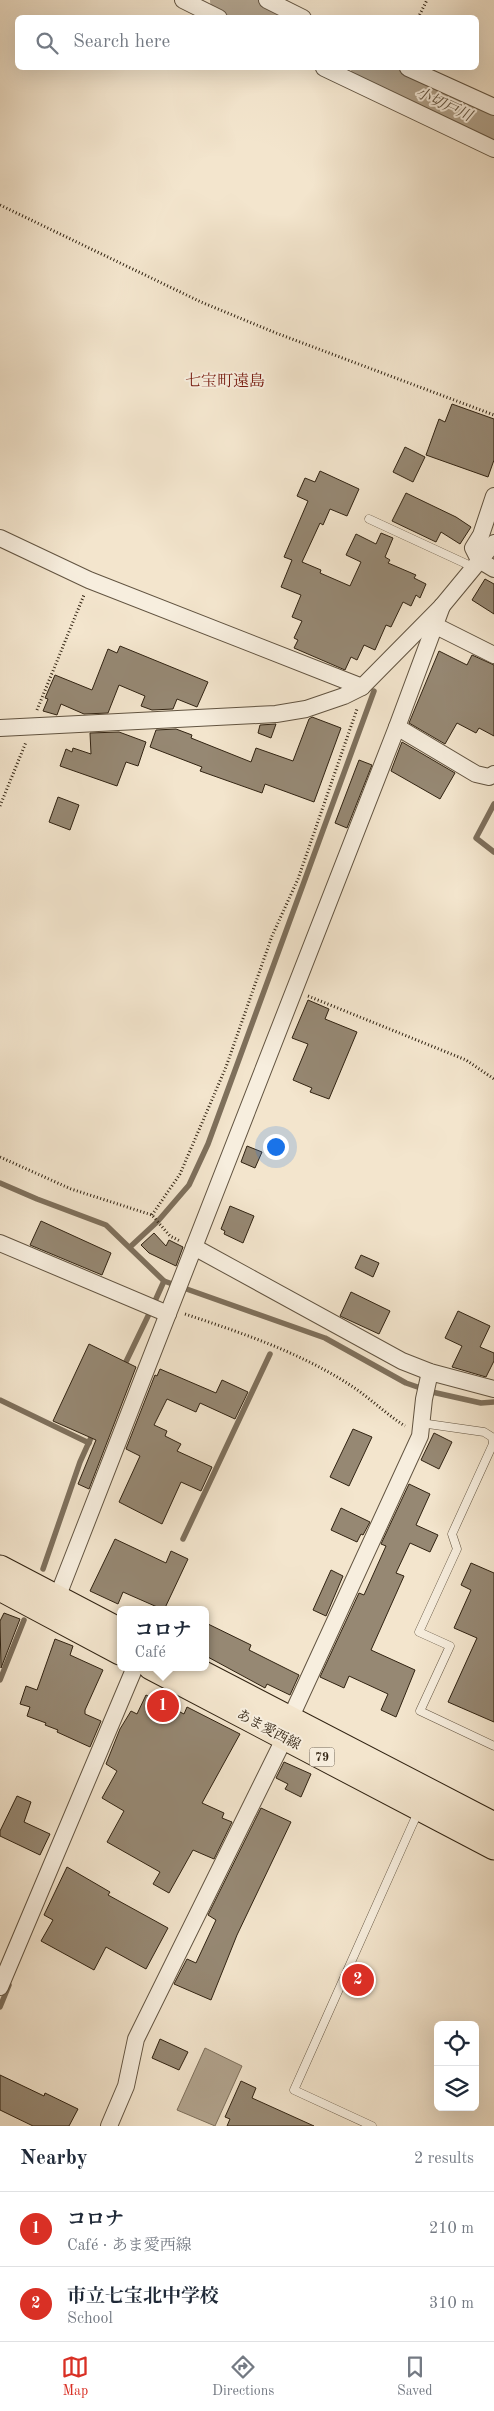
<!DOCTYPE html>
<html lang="en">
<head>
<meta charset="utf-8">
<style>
	body { margin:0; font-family:"Old Standard TT","Noto Serif JP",serif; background:#f2f2f3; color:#1f2937 }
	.controls { position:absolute; right:15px; bottom:15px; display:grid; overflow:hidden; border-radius:8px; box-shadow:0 5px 20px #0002 }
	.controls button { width:45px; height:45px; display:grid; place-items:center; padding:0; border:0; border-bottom:1px solid #e0e1e3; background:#fff; color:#1f2937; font:25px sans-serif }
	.you { position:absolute; left:275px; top:1146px; width:18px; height:18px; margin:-12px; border:4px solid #fff; border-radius:50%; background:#1a73e8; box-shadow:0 0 0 8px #1a73e833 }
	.badge { display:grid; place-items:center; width:32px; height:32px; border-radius:50%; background:#d93025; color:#fff; font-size:16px; font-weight:700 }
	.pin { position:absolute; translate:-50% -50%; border:2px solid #fff; box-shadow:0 1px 5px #0006 }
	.popup { position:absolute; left:117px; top:1606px; width:92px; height:65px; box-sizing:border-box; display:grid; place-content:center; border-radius:8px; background:#fff; filter:drop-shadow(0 1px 4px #0005); font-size:16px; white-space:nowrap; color:#747a83 }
	.popup b { font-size:19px; color:#1f2937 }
	.popup::after { content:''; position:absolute; left:50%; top:100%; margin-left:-10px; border:10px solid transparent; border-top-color:#fff }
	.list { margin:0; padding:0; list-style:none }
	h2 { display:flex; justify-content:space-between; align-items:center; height:65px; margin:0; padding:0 20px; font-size:21px }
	h2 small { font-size:16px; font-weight:400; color:#747a83 }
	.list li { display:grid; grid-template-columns:32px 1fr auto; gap:15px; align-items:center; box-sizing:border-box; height:75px; padding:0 20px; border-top:1px solid #e0e1e3 }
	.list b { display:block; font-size:19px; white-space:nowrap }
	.list p { margin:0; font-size:16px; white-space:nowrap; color:#747a83 }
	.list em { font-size:16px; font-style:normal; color:#747a83 }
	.icon { flex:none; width:28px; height:28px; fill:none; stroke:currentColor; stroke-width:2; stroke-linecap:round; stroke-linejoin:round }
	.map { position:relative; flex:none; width:494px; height:2126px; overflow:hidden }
	.search { position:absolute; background:#fff; box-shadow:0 5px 20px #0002; left:15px; right:15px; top:15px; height:55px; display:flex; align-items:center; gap:12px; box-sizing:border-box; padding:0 18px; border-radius:8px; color:#747a83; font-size:19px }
	.sheet { height:215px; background:#fff }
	nav { display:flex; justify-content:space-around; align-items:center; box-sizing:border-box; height:70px; border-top:1px solid #e0e1e3; background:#fff; font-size:14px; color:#747a83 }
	nav a { display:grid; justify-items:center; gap:2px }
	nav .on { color:#d93025 }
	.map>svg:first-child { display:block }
</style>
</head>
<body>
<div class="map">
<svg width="494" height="2126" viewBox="0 0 494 2126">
	<rect width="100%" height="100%" fill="#f3e5cd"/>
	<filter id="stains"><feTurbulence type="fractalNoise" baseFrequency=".004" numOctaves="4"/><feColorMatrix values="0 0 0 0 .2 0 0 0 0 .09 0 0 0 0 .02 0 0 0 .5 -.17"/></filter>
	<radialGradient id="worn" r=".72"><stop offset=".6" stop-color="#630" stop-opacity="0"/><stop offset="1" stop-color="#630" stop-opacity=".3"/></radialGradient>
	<polygon fill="#b1a38d" stroke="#7e705c" points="205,2048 242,2066 215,2126 177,2110"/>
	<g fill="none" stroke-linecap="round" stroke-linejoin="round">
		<g stroke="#7e705c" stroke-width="5.5">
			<polyline points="494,804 476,838 494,852"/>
			<polyline points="0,1183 37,1199 106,1225 164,1281 325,1338 406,1383 432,1392 481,1403 494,1402"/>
			<polyline points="130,1247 158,1221 189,1185 208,1144 374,691"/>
			<polyline points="155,1301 164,1281"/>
			<polyline points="123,1368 149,1314"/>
			<polyline points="0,1400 89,1443"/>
			<polyline points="183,1539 270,1354"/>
			<polyline points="43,1569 80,1462 94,1431"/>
			<polyline points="0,1680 24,1620"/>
			<polyline points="0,2007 9,1985"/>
		</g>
		<g stroke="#b1a38d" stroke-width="32">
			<polyline points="226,0 262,18"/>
			<polyline points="367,68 494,128"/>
		</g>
	</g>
	<g fill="#968873" stroke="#312312">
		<polygon points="452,404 494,419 494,460 488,477 426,455 439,419 445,422"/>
		<polygon points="405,447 425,457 413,482 393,472"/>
		<polygon points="320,471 359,489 347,516 330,509 323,525 320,523 302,562 321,570 320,573 350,586 361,562 346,555 356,534 376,544 381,533 393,538 385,557 390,560 388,563 416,575 414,578 426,584 420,598 416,595 411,606 403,602 391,627 386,625 375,650 364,645 357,660 351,657 345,670 294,648 298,640 294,638 302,621 292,617 301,595 281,587 292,560 284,557 308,501 297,496 305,478 315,482"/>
		<polygon points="406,493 456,517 471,527 460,544 441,532 436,542 392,521"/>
		<polygon points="485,579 494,584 494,614 472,600"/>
		<polygon points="120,646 208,682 197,707 177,699 173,709 152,710 141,706 145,696 119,685 108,713 84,714 61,704 57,715 43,711 48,699 45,698 55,675 92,690 108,649 117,653"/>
		<polygon points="439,651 467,665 472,655 494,665 494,736 479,728 476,733 457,723 445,744 409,723"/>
		<polygon points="312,717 341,728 314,802 265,784 262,793 200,771 202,767 150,747 156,730 176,729 192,735 191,738 251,762 256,748 293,761 309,719"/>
		<polygon points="276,724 271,738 258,733 260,725"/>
		<polygon points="119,732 146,742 138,766 126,762 117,786 60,766 66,749 72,752 73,748 91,754 90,733"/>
		<polygon points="402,742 455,773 440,799 391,771"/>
		<polygon points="359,760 372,765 347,828 335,823"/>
		<polygon points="58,797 79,805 70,830 49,822"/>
		<polygon points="308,1000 329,1009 325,1019 357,1032 329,1099 310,1092 312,1088 293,1080 308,1044 292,1038"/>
		<polygon points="247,1146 262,1152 255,1168 241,1162"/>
		<polygon points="230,1206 254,1216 243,1243 224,1234 225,1231 221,1229"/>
		<polygon points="41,1221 111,1253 102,1275 30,1245"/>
		<polygon points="154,1233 166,1246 169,1240 183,1247 176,1266 149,1253 141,1245"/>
		<polygon points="361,1255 379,1263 373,1277 355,1268"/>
		<polygon points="351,1292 390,1311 379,1334 340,1316"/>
		<polygon points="458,1311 490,1326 480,1347 494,1353 494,1361 486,1377 452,1367 462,1346 445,1338"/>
		<polygon points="89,1344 136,1367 89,1489 78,1484 96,1440 53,1421"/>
		<polygon points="160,1369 216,1393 222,1380 248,1392 235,1419 200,1403 196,1412 167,1399 154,1425 167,1431 165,1436 181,1444 177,1451 212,1467 201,1491 181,1482 162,1524 119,1502 140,1456 126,1449 155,1375 157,1376"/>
		<polygon points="353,1429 372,1437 349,1486 330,1477"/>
		<polygon points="434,1433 452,1442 439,1469 421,1460"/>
		<polygon points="409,1484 430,1494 416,1525 438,1535 430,1552 410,1543 396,1573 404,1576 371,1650 415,1670 396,1717 381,1710 388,1694 349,1676 344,1688 320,1677 359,1593 364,1595 386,1546 381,1544"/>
		<polygon points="341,1508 370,1522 363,1535 361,1534 357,1542 331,1530"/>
		<polygon points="115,1539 166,1563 171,1551 188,1559 164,1610 123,1592 118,1604 90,1591"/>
		<polygon points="471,1563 494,1573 494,1722 448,1702 477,1638 454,1628 471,1590 461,1585"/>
		<polygon points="331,1570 343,1576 326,1616 313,1610"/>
		<polygon points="4,1613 20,1619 1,1668 0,1621"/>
		<polygon points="206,1623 251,1645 249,1650 299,1675 290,1695 267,1684 265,1688 206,1656"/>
		<polygon points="55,1639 73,1646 70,1655 103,1670 85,1710 85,1714 101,1721 90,1747 57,1732 58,1730 45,1725 46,1723 27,1716 30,1707 20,1704 26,1686 37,1690"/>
		<polygon points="146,1695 184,1714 187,1707 240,1734 202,1803 224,1813 222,1818 232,1822 214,1859 193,1850 169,1893 153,1884 160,1872 107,1842 124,1811 102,1798 117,1771 106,1764 120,1729 131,1711 137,1714"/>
		<polygon points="284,1762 311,1774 301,1797 285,1789 288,1784 276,1778"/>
		<polygon points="17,1796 31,1802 24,1822 50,1834 40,1855 0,1836 0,1831"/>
		<polygon points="261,1808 291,1822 237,1935 211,2000 174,1984 187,1959 196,1963 216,1920 208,1915"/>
		<polygon points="67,1867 110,1892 108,1895 168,1928 146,1969 106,1947 94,1970 41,1941 53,1920 44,1915"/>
		<polygon points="160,2039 188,2052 179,2070 152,2058"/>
		<polygon points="0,2075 44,2096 45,2093 78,2109 69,2126 33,2126 0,2110"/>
		<polygon points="241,2081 256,2088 252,2098 314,2126 227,2126 230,2119 225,2117"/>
	</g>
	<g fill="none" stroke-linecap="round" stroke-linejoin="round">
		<defs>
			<g id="lane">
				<polyline points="369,519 473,567"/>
				<polyline points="421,1423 484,1432 492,1437 493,1444 452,1534 457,1549 419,1632 450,1646 420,1711 494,1746"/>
				<polyline points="372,2126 294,2090 418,1812"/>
			</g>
			<g id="street">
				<polyline points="183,0 219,18"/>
				<polyline points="267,0 303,18"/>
				<polyline points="324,68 494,149"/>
				<polyline points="408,68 494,107"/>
				<polyline points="494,496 481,535 473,548 479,560 494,569"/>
				<polyline points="0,538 89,580 362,687"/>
				<polyline points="436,626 494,655"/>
				<polyline points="397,727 476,774 489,777 494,774"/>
				<polyline points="0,728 276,714 306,709 344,696 362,687 442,606 494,543"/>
				<polyline points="0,1243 168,1314"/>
				<polyline points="194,1247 402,1361 430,1372 494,1389"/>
				<polyline points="57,1598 397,727 442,606"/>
				<polyline points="290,1719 420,1436 424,1399 430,1372"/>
				<polyline points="0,1987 135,1667"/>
				<polyline points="109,2126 126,2086 136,2039 285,1737"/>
			</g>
			<g id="primary">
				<polyline points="0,1568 120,1631"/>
				<polyline points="0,1588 120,1652"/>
				<polyline points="151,1667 494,1847"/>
				<polyline points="190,1667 494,1825"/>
			</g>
		</defs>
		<use href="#lane" stroke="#625441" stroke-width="9"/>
		<use href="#street" stroke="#625441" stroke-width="18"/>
		<use href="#primary" stroke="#312312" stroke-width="27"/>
		<g stroke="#312312" stroke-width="3" stroke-dasharray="1 2.5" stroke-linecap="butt">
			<polyline points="418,18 427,0"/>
			<polyline points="0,205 201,302 276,333 494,415"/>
			<polyline points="37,710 84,595"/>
			<polyline points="0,806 26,742"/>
			<polyline points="308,996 466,1060 494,1079"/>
			<polyline points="0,1157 71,1189 152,1215 170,1236 180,1241"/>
			<polyline points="152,1215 180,1174 226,1067 272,936 298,879 357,709"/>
			<path d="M 185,1314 C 242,1333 302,1353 353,1387 C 371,1399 386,1414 405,1426"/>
		</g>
		<use href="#lane" stroke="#f7eede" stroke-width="8"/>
		<use href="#street" stroke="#f7eede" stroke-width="16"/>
		<use href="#primary" stroke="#f3e5cd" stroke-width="25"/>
	</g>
	<g text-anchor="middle" stroke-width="4" stroke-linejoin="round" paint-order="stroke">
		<rect fill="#f7eede" stroke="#6c604f" stroke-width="1" x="309.5" y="1747.5" width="25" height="19" rx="4"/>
		<g font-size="12" font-weight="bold" fill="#312312">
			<text x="322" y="1761">79</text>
		</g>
		<g font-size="14" fill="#312312" stroke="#f7eede">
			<text transform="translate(269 1729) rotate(28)" y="5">あま愛西線</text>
		</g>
		<g font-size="15" font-style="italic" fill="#5e503d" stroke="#f7eede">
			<text transform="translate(444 104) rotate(25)" y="5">小切戸川</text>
		</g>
		<g font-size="16" fill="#7a1f14" stroke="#f7eede">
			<text x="225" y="386">七宝町遠島</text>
		</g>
	</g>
	<rect width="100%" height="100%" filter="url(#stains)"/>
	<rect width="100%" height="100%" fill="url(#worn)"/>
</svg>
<div class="controls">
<button><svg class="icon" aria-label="locate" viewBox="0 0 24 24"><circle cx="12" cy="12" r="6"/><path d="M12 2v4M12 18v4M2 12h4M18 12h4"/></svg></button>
<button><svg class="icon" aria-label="layers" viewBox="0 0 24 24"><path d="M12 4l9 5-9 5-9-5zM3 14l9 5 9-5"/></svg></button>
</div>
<div class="you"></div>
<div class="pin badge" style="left:163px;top:1706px">1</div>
<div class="popup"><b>コロナ</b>Café</div>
<div class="pin badge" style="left:358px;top:1980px">2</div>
<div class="search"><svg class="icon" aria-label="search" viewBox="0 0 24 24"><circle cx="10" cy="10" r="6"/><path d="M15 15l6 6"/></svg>Search here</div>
</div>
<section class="sheet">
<h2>Nearby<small>2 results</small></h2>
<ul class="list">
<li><span class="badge">1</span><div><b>コロナ</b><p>Café · あま愛西線</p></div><em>210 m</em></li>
<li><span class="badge">2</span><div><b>市立七宝北中学校</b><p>School</p></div><em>310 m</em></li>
</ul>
</section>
<nav>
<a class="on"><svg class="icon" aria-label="map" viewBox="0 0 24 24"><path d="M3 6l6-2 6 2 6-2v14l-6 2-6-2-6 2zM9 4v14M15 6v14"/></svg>Map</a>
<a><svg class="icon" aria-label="directions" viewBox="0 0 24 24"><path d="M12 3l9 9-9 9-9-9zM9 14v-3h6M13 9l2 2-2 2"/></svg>Directions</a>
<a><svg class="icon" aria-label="saved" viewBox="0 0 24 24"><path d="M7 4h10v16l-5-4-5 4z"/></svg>Saved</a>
</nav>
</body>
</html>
